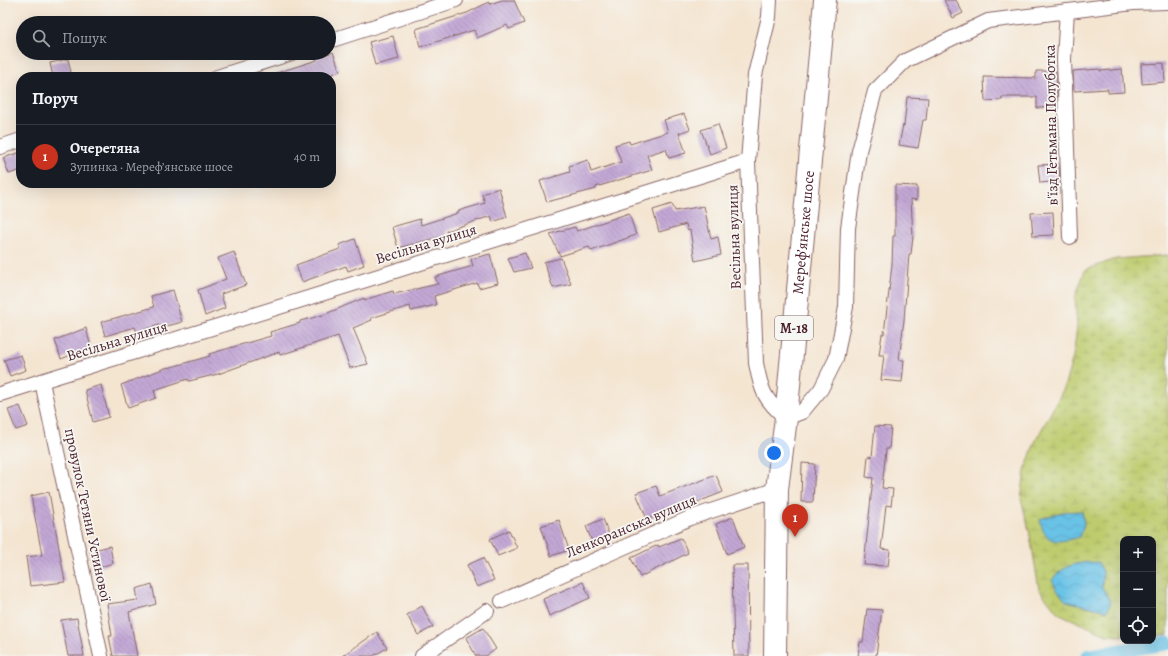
<!DOCTYPE html>
<html lang="uk">
<head>
<meta charset="utf-8">
<style>
	body { margin:0; font-family:Alegreya,serif; background:#20242c; color:#f1f3f6 }
	.controls { position:absolute; right:12px; bottom:12px; display:grid; overflow:hidden; border-radius:8px; box-shadow:0 4px 16px #0002 }
	.controls button { width:36px; height:36px; display:grid; place-items:center; padding:0; border:0; border-bottom:1px solid #363941; background:#171b24; color:#f1f3f6; font:20px sans-serif }
	.you { position:absolute; left:774px; top:453px; width:14px; height:14px; margin:-10px; border:3px solid #fff; border-radius:50%; background:#1a73e8; box-shadow:0 0 0 6px #1a73e833 }
	.badge { display:grid; place-items:center; width:26px; height:26px; border-radius:50%; background:#c8321e; color:#fff; font-size:13px; font-weight:700 }
	.pin { position:absolute; translate:-50% -33px; filter:drop-shadow(0 1px 2px #0008) }
	.pin::after { content:''; position:absolute; top:21px; width:14px; height:12px; background:inherit; clip-path:polygon(0 0,100% 0,50% 100%) }
	.list { margin:0; padding:0; list-style:none }
	h2 { display:flex; justify-content:space-between; align-items:center; height:52px; margin:0; padding:0 16px; font-size:17px }
	h2 small { font-size:13px; font-weight:400; color:#9ea1a6 }
	.list li { display:grid; grid-template-columns:26px 1fr auto; gap:12px; align-items:center; box-sizing:border-box; height:64px; padding:0 16px; border-top:1px solid #363941 }
	.list b { display:block; font-size:15px; white-space:nowrap }
	.list p { margin:0; font-size:13px; white-space:nowrap; color:#9ea1a6 }
	.list em { font-size:13px; font-style:normal; color:#9ea1a6 }
	.icon { flex:none; width:22px; height:22px; fill:none; stroke:currentColor; stroke-width:2; stroke-linecap:round; stroke-linejoin:round }
	.map { position:relative; flex:none; width:1168px; height:656px; overflow:hidden }
	.search { position:absolute; background:#171b24; box-shadow:0 4px 16px #0002; left:16px; top:16px; width:320px; height:44px; display:flex; align-items:center; gap:10px; box-sizing:border-box; padding:0 14px; border-radius:22px; color:#9ea1a6; font-size:15px }
	.panel { position:absolute; background:#171b24; box-shadow:0 4px 16px #0002; left:16px; top:72px; width:320px; height:116px; border-radius:16px }
	.map>svg:first-child { display:block }
</style>
</head>
<body>
<div class="map">
<svg width="1168" height="656" viewBox="0 0 1168 656">
	<defs>
		<pattern id="wetland-marsh" width="20" height="14" patternUnits="userSpaceOnUse"><rect width="20" height="14" fill="#becc6e"/><path d="M1 5h8M5 5V1M11 12h8M15 12V8" fill="none" stroke="#a5af5f"/></pattern>
		<pattern id="water-waves" width="16" height="10" patternUnits="userSpaceOnUse"><rect width="16" height="10" fill="#69c3e7"/><path d="M0 5q4-4 8 0t8 0" fill="none" stroke="#5da7c6"/></pattern>
		<pattern id="building-back-hatch" width="6" height="6" patternUnits="userSpaceOnUse"><rect width="6" height="6" fill="#c3a8d6"/><path d="M-1 5l2 2M0 0l6 6M5-1l2 2" fill="none" stroke="#a088ae"/></pattern>
	</defs>
	<rect width="100%" height="100%" fill="#f6f6f2"/>
	<filter id="ink" filterUnits="userSpaceOnUse"><feTurbulence type="fractalNoise" baseFrequency=".025" numOctaves="2"/><feDisplacementMap in="SourceGraphic" scale="8" xChannelSelector="R" yChannelSelector="G"/><feConvolveMatrix kernelMatrix="1 2 1 2 8 2 1 2 1" color-interpolation-filters="sRGB"/></filter>
	<filter id="wash" filterUnits="userSpaceOnUse"><feTurbulence type="fractalNoise" baseFrequency=".012" numOctaves="4" result="noise"/><feDisplacementMap in="SourceGraphic" scale="16" xChannelSelector="R" yChannelSelector="G"/><feGaussianBlur stdDeviation="0.9" result="paint"/><feColorMatrix in="noise" values="0 0 0 0 0 0 0 0 0 0 0 0 0 0 0 0 0 1.4 0 .05"/><feComposite in="paint" operator="in"/></filter>
	<g filter="url(#wash)">
		<rect width="100%" height="100%" fill="#f4e5d1"/>
		<polygon fill="url(#wetland-marsh)" stroke="#84764c" points="1168,255 1168,635 1153,636 1153,539 1123,539 1123,636 1106,635 1058,613 1039,589 1029,530 1021,499 1025,470 1035,442 1064,388 1073,357 1077,327 1075,298 1085,270 1116,259"/>
		<g fill="url(#water-waves)" stroke="#5a7189">
			<path d="M 1082,511 L 1084,525 L 1079,537 C 1058,543 1044,545 1040,519 L 1062,512 Z"/>
			<path d="M 1098,562 L 1103,571 L 1102,587 L 1111,602 L 1107,611 L 1066,601 L 1057,590 L 1052,580 C 1066,563 1077,563 1098,562 Z"/>
		</g>
		<g fill="none" stroke-linecap="round" stroke-linejoin="round">
			<polyline stroke="#69c3e7" stroke-width="14" points="1088,656 1168,643"/>
		</g>
		<g id="blocks">
			<g fill="url(#building-back-hatch)">
				<polygon points="502,0 514,0 524,23 509,29 507,25 477,38 474,30 420,47 416,29 467,13 489,2 490,4"/>
				<polygon points="944,0 956,0 963,13 953,18"/>
				<polygon points="393,36 399,59 375,65 369,42"/>
				<polygon points="333,52 340,71 325,77 270,77 270,75 317,60 316,58"/>
				<polygon points="68,59 72,77 53,77 50,63"/>
				<polygon points="1164,63 1165,82 1142,84 1141,64"/>
				<polygon points="1100,69 1100,71 1122,69 1124,92 1108,93 1108,89 1074,91 1073,71"/>
				<polygon points="1036,71 1056,71 1057,107 1037,108 1037,97 1002,97 1002,100 985,101 984,77 1036,78"/>
				<polygon points="907,97 928,98 926,120 923,120 918,148 899,145 903,125 904,126"/>
				<polygon points="684,114 690,129 679,133 686,153 669,158 666,149 647,155 652,170 596,187 596,189 547,202 540,181 570,172 569,166 588,160 591,172 621,162 615,145 629,141 630,144 668,132 664,120"/>
				<polygon points="718,124 726,148 710,154 701,130"/>
				<polygon points="21,152 21,170 9,174 3,158"/>
				<polygon points="1059,164 1060,181 1040,183 1038,165"/>
				<polygon points="895,185 917,186 917,200 911,199 913,237 911,254 909,254 904,320 899,360 904,360 902,382 881,380 884,355 879,355 882,334 884,334 892,265 893,236 895,236"/>
				<polygon points="499,188 507,217 493,222 491,216 446,231 447,235 398,248 392,227 420,219 421,225 458,213 458,211 485,203 482,194"/>
				<polygon points="672,204 675,211 704,206 711,239 718,237 721,255 695,261 690,230 688,231 686,224 659,232 653,210"/>
				<polygon points="1053,212 1054,235 1033,236 1031,213"/>
				<polygon points="629,213 636,235 591,251 589,247 560,256 550,234 575,227 577,231"/>
				<polygon points="355,239 364,265 348,271 346,266 302,282 296,265 340,249 339,245"/>
				<polygon points="234,252 246,285 221,294 225,308 205,316 198,290 226,279 218,258"/>
				<polygon points="525,253 531,268 514,272 508,258"/>
				<polygon points="490,254 498,283 479,288 477,283 434,296 436,305 411,311 410,306 371,318 372,320 353,328 368,364 350,368 338,336 280,355 279,352 218,374 189,381 188,379 154,390 156,398 128,408 121,385 168,367 168,368 210,356 209,354 271,336 270,332 300,323 300,321 323,315 364,298 364,300 393,291 394,294 438,284 435,277 473,266 471,259"/>
				<polygon points="561,258 571,284 553,288 544,262"/>
				<polygon points="173,290 182,322 160,328 159,325 137,332 135,327 105,336 101,322 154,307 151,296"/>
				<polygon points="86,328 91,347 61,359 55,340"/>
				<polygon points="21,355 26,370 10,376 4,360"/>
				<polygon points="101,385 109,417 93,422 85,390"/>
				<polygon points="20,406 28,426 16,430 8,410"/>
				<polygon points="875,426 891,427 889,449 886,449 882,488 893,489 891,506 886,505 881,549 890,550 888,566 864,565 873,478 866,477 868,456 872,457"/>
				<polygon points="802,463 815,464 813,502 801,502"/>
				<polygon points="716,475 723,492 676,511 676,510 647,519 636,493 656,486 660,496"/>
				<polygon points="49,492 65,582 30,586 26,557 42,555 31,496"/>
				<polygon points="733,517 744,547 727,554 716,524"/>
				<polygon points="603,519 610,537 593,544 586,526"/>
				<polygon points="559,520 569,550 551,556 541,526"/>
				<polygon points="509,530 517,548 498,556 490,539"/>
				<polygon points="681,538 688,553 640,577 631,558 658,545 659,547"/>
				<polygon points="110,546 113,563 94,569 90,551"/>
				<polygon points="483,558 494,580 477,587 467,565"/>
				<polygon points="732,565 748,565 749,656 734,656"/>
				<polygon points="583,582 590,598 549,616 543,599"/>
				<polygon points="152,584 156,604 129,612 137,656 113,656 109,636 112,636 107,604 138,600 136,589"/>
				<polygon points="422,606 433,627 418,635 407,615"/>
				<polygon points="867,609 882,610 876,656 858,656 860,642 863,642"/>
				<polygon points="77,618 84,656 68,656 61,620"/>
				<polygon points="483,628 496,649 486,656 476,656 466,638"/>
				<polygon points="377,632 387,648 373,656 342,656"/>
			</g>
		</g>
	</g>
	<g filter="url(#ink)">
		<use href="#blocks" fill-opacity="0" stroke="#866465" stroke-width="1"/>
		<g fill="none" stroke-linecap="round" stroke-linejoin="round">
			<defs>
				<g id="street">
					<path d="M 770,0 L 769,17 L 755,75 L 748,161 L 756,363 C 761,390 764,400 786,418 L 802,412 L 821,389 L 836,359 L 846,307 L 848,228 L 859,151 L 875,91 L 905,61 L 988,21 L 1133,3 L 1168,2"/>
					<polyline points="1067,11 1064,59 1070,237"/>
					<polyline points="329,41 456,0"/>
					<polyline points="217,77 292,53"/>
					<polyline points="0,147 21,140"/>
					<polyline points="42,382 101,656"/>
					<polyline points="0,394 748,161"/>
					<polyline points="502,601 690,518 777,489"/>
					<polyline points="422,656 487,611"/>
				</g>
				<g id="highway">
					<path id="s1" d="M 775,656 L 777,489 L 786,418 L 825,0"/>
				</g>
			</defs>
			<use href="#street" stroke="#866465" stroke-width="16"/>
			<use href="#highway" stroke="#866465" stroke-width="24"/>
			<use href="#street" stroke="#fff" stroke-width="14"/>
			<use href="#highway" stroke="#fff" stroke-width="22"/>
		</g>
	</g>
	<g text-anchor="middle" stroke-width="3.5" stroke-linejoin="round" paint-order="stroke">
		<rect fill="#f6f6f2" stroke="#7e6067" stroke-width="1" x="775" y="316" width="38" height="24" rx="3"/>
		<g font-size="14" font-weight="bold" fill="#4a1f2b">
			<text x="794" y="333">М-18</text>
		</g>
		<g font-size="15" fill="#4a1f2b" stroke="#f6f6f2">
			<text transform="translate(1051 125) rotate(-91)" y="5">в'їзд Гетьмана Полуботка</text>
			<text dy="5" stroke="none"><textPath href="#s1" startOffset="425">Мереф’янське шосе</textPath></text>
			<text transform="translate(734 237) rotate(-92)" y="5">Весільна вулиця</text>
			<text transform="translate(426 244) rotate(-17)" y="5">Весільна вулиця</text>
			<text transform="translate(117 341) rotate(-17)" y="5">Весільна вулиця</text>
			<text transform="translate(88 515) rotate(78)" y="5">провулок Тетяни Устинової</text>
			<text transform="translate(631 526) rotate(-23)" y="5">Ленкоранська вулиця</text>
		</g>
	</g>
</svg>
<div class="controls">
<button>+</button>
<button>−</button>
<button><svg class="icon" aria-label="locate" viewBox="0 0 24 24"><circle cx="12" cy="12" r="6"/><path d="M12 2v4M12 18v4M2 12h4M18 12h4"/></svg></button>
</div>
<div class="you"></div>
<div class="pin badge" style="left:795px;top:537px">1</div>
<div class="search"><svg class="icon" aria-label="search" viewBox="0 0 24 24"><circle cx="10" cy="10" r="6"/><path d="M15 15l6 6"/></svg>Пошук</div>
<section class="panel">
<h2>Поруч<small></small></h2>
<ul class="list">
<li><span class="badge">1</span><div><b>Очеретяна</b><p>Зупинка · Мереф’янське шосе</p></div><em>40 m</em></li>
</ul>
</section>
</div>
</body>
</html>
